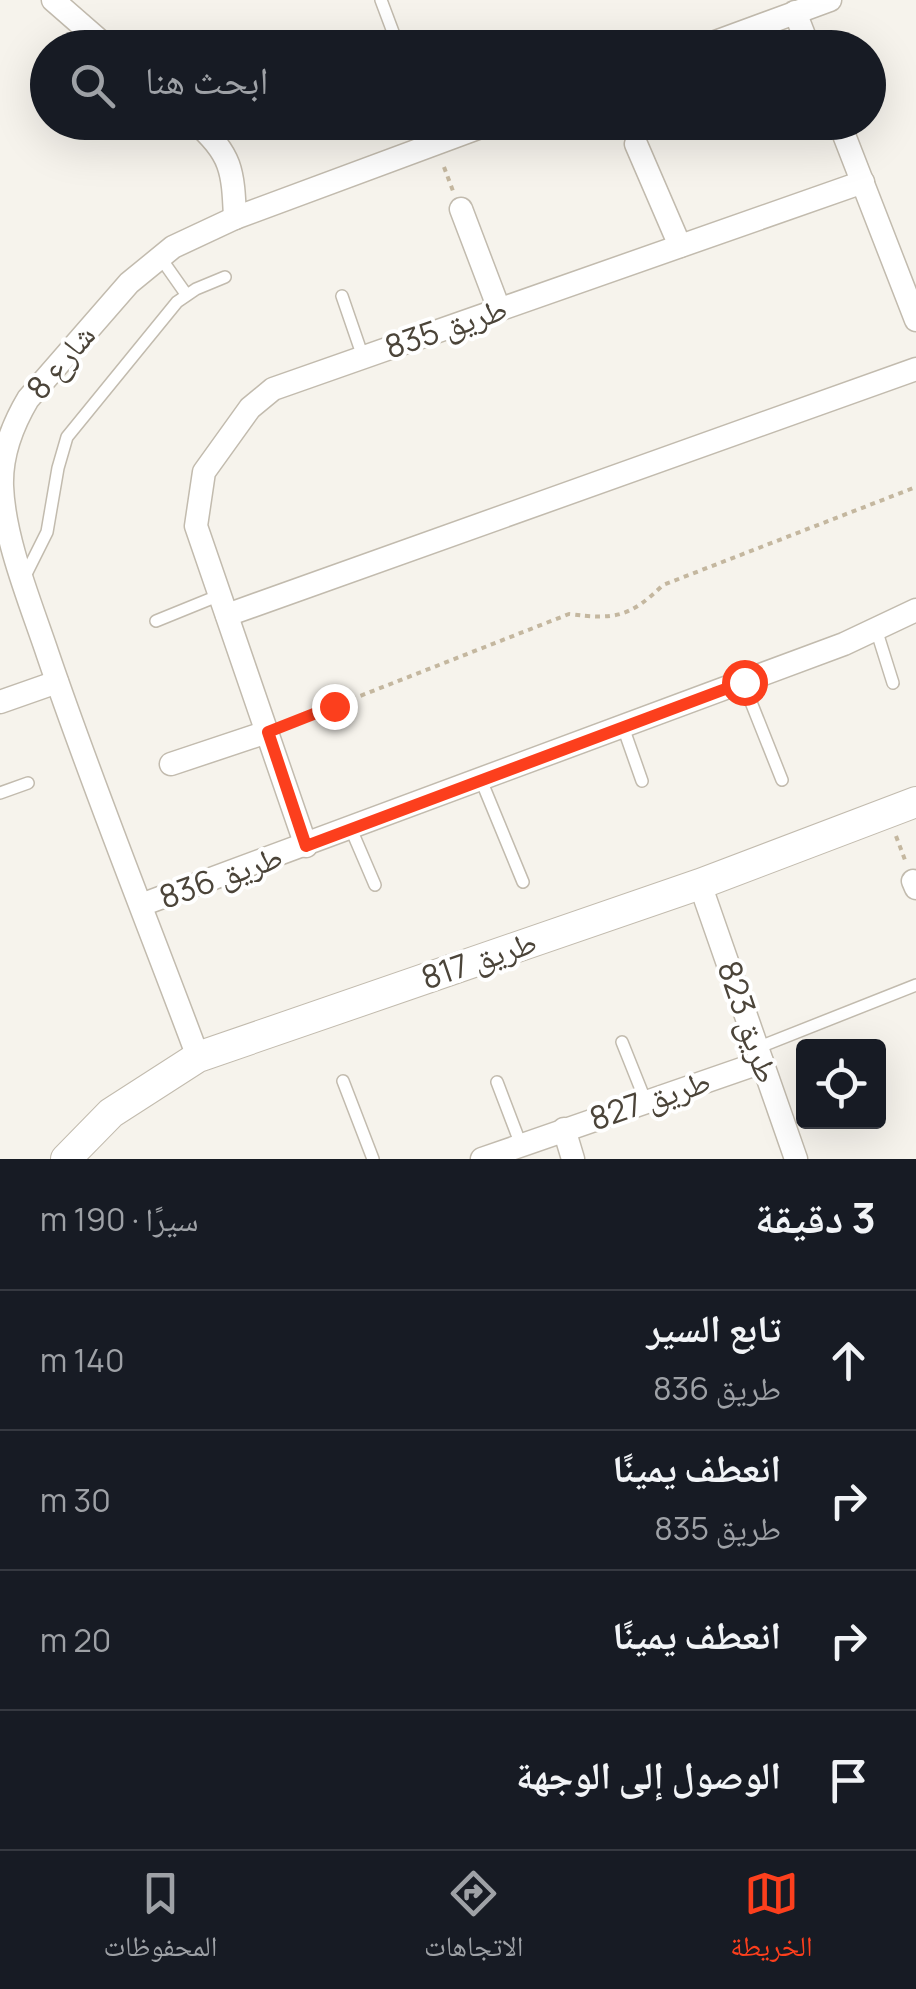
<!DOCTYPE html>
<html lang="ar">
<head>
<meta charset="utf-8">
<style>
	body { margin:0; font-family:Manrope,"Noto Naskh Arabic",sans-serif; background:#242831; color:#f1f3f6; direction:rtl }
	.controls { position:absolute; right:30px; bottom:30px; display:grid; overflow:hidden; border-radius:10px; box-shadow:0 10px 40px #0002 }
	.controls button { width:90px; height:90px; display:grid; place-items:center; padding:0; border:0; border-bottom:2px solid #363941; background:#171b24; color:#f1f3f6; font:50px sans-serif }
	.stop { position:absolute; width:30px; height:30px; margin:-22px; border:8px solid #fc3f1d; border-radius:50%; background:#fff }
	.stop.end { background:#fc3f1d; border-color:#fff; box-shadow:0 2px 10px #0008 }
	.list { margin:0; padding:0; list-style:none }
	h2 { display:flex; justify-content:space-between; align-items:center; height:130px; margin:0; padding:0 40px; font-size:42px }
	h2 small { font-size:32px; font-weight:400; color:#9ea1a6 }
	.list li { display:grid; grid-template-columns:65px 1fr auto; gap:30px; align-items:center; box-sizing:border-box; height:140px; padding:0 40px; border-top:2px solid #363941 }
	.list b { display:block; font-size:38px; white-space:nowrap }
	.list p { margin:0; font-size:32px; white-space:nowrap; color:#9ea1a6 }
	.list em { font-size:32px; font-style:normal; color:#9ea1a6 }
	.icon { flex:none; width:55px; height:55px; fill:none; stroke:currentColor; stroke-width:2; stroke-linecap:round; stroke-linejoin:round }
	.map { position:relative; flex:none; width:916px; height:1159px; overflow:hidden; direction:ltr }
	.search { position:absolute; background:#171b24; box-shadow:0 10px 40px #0002; left:30px; right:30px; top:30px; height:110px; display:flex; align-items:center; gap:25px; box-sizing:border-box; padding:0 35px; border-radius:55px; color:#9ea1a6; font-size:38px }
	.sheet { height:690px; background:#171b24 }
	nav { display:flex; justify-content:space-around; align-items:center; box-sizing:border-box; height:140px; border-top:2px solid #363941; background:#171b24; font-size:28px; color:#9ea1a6 }
	nav a { display:grid; justify-items:center; gap:5px }
	nav .on { color:#fc3f1d }
	.map>svg:first-child { display:block }
</style>
</head>
<body>
<div class="map">
<svg width="916" height="1159" viewBox="0 0 916 1159">
	<rect width="100%" height="100%" fill="#f6f3ec"/>
	<g fill="none" stroke-linecap="round" stroke-linejoin="round">
		<defs>
			<g id="service">
				<polyline points="381,0 399,48"/>
				<polyline points="426,122 435,144"/>
				<polyline points="160,257 186,294"/>
				<polyline points="342,296 363,357"/>
				<polyline points="23,580 47,532 58,468 67,437 177,302 196,289 225,277"/>
				<polyline points="156,621 220,595"/>
				<polyline points="876,629 893,683"/>
				<polyline points="743,682 782,780"/>
				<polyline points="623,727 642,781"/>
				<polyline points="481,780 523,882"/>
				<polyline points="0,793 28,783"/>
				<polyline points="351,829 375,885"/>
				<polyline points="622,1042 646,1102"/>
				<polyline points="757,1048 916,985"/>
				<polyline points="343,1081 373,1159"/>
				<polyline points="497,1082 521,1145"/>
			</g>
			<g id="minor">
				<polyline points="53,0 108,48"/>
				<polyline points="795,12 809,48"/>
				<polyline points="699,48 830,0"/>
				<path d="M 195,122 C 232,154 233,171 235,218"/>
				<polyline points="839,122 916,320"/>
				<polyline points="636,144 680,246"/>
				<polyline points="461,209 499,309"/>
				<polyline points="227,615 916,369"/>
				<polyline points="0,702 57,682"/>
				<polyline points="171,764 267,732"/>
				<polyline points="306,846 196,526 204,472 250,408 273,389 863,182"/>
				<polyline points="913,881 916,888"/>
				<polyline points="700,884 796,1159"/>
				<polyline points="141,905 844,644 916,610"/>
				<path d="M 198,1057 C 148,923 94,790 48,655 C 31,604 4,540 2,486 C 1,454 12,426 28,399 L 129,283 L 173,247 L 235,218 L 494,122"/>
				<polyline points="564,1129 573,1159"/>
				<polyline points="482,1159 762,1062"/>
			</g>
			<polyline id="tertiary" points="66,1159 111,1113 198,1057 700,884 916,802"/>
		</defs>
		<use href="#service" stroke="#c2bbae" stroke-width="14"/>
		<use href="#minor" stroke="#c2bbae" stroke-width="25"/>
		<use href="#tertiary" stroke="#c2bbae" stroke-width="32"/>
		<g stroke="#c4b79f" stroke-width="4" stroke-dasharray="5 5" stroke-linecap="butt">
			<polyline points="444,167 453,191"/>
			<path d="M 286,725 L 569,614 C 615,620 630,617 663,585 L 916,487"/>
			<polyline points="896,836 905,860"/>
		</g>
		<use href="#service" stroke="#fff" stroke-width="11"/>
		<use href="#minor" stroke="#fff" stroke-width="22"/>
		<use href="#tertiary" stroke="#fff" stroke-width="30"/>
	</g>
	<g fill="none" stroke-linecap="round" stroke-linejoin="round">
		<polyline stroke="#fc3f1d" stroke-width="12" points="334,706 268,732 306,846 744,682"/>
	</g>
	<g text-anchor="middle" stroke-width="8" stroke-linejoin="round" paint-order="stroke">
		<g font-size="32" fill="#4b4439" stroke="#fff">
			<text transform="translate(446 328) rotate(-19)" y="11">طريق 835</text>
			<text transform="translate(61 362) rotate(-50)" y="11">شارع 8</text>
			<text transform="translate(221 877) rotate(-20)" y="11">طريق 836</text>
			<text transform="translate(479 960) rotate(-19)" y="11">طريق 817</text>
			<text transform="translate(748 1022) rotate(71)" y="11">طريق 823</text>
			<text transform="translate(650 1100) rotate(-19)" y="11">طريق 827</text>
		</g>
	</g>
</svg>
<div class="controls">
<button><svg class="icon" aria-label="locate" viewBox="0 0 24 24"><circle cx="12" cy="12" r="6"/><path d="M12 2v4M12 18v4M2 12h4M18 12h4"/></svg></button>
</div>
<div class="stop" style="left:744px;top:682px"></div>
<div class="stop end" style="left:334px;top:706px"></div>
<div class="search"><svg class="icon" aria-label="search" viewBox="0 0 24 24"><circle cx="10" cy="10" r="6"/><path d="M15 15l6 6"/></svg>ابحث هنا</div>
</div>
<section class="sheet">
<h2>3 دقيقة<small>سيرًا · 190 m</small></h2>
<ul class="list">
<li><svg class="icon" aria-label="ahead" viewBox="0 0 24 24"><path d="M12 20V5M6 11l6-6 6 6"/></svg><div><b>تابع السير</b><p>طريق 836</p></div><em>140 m</em></li>
<li><svg class="icon" aria-label="right" viewBox="0 0 24 24"><path d="M7 20v-9h11M14 6l5 5-5 5"/></svg><div><b>انعطف يمينًا</b><p>طريق 835</p></div><em>30 m</em></li>
<li><svg class="icon" aria-label="right" viewBox="0 0 24 24"><path d="M7 20v-9h11M14 6l5 5-5 5"/></svg><div><b>انعطف يمينًا</b></div><em>20 m</em></li>
<li><svg class="icon" aria-label="arrive" viewBox="0 0 24 24"><path d="M6 21V4h12l-3 4 3 4H6"/></svg><div><b>الوصول إلى الوجهة</b></div></li>
</ul>
</section>
<nav>
<a class="on"><svg class="icon" aria-label="map" viewBox="0 0 24 24"><path d="M3 6l6-2 6 2 6-2v14l-6 2-6-2-6 2zM9 4v14M15 6v14"/></svg>الخريطة</a>
<a><svg class="icon" aria-label="directions" viewBox="0 0 24 24"><path d="M12 3l9 9-9 9-9-9zM9 14v-3h6M13 9l2 2-2 2"/></svg>الاتجاهات</a>
<a><svg class="icon" aria-label="saved" viewBox="0 0 24 24"><path d="M7 4h10v16l-5-4-5 4z"/></svg>المحفوظات</a>
</nav>
</body>
</html>
